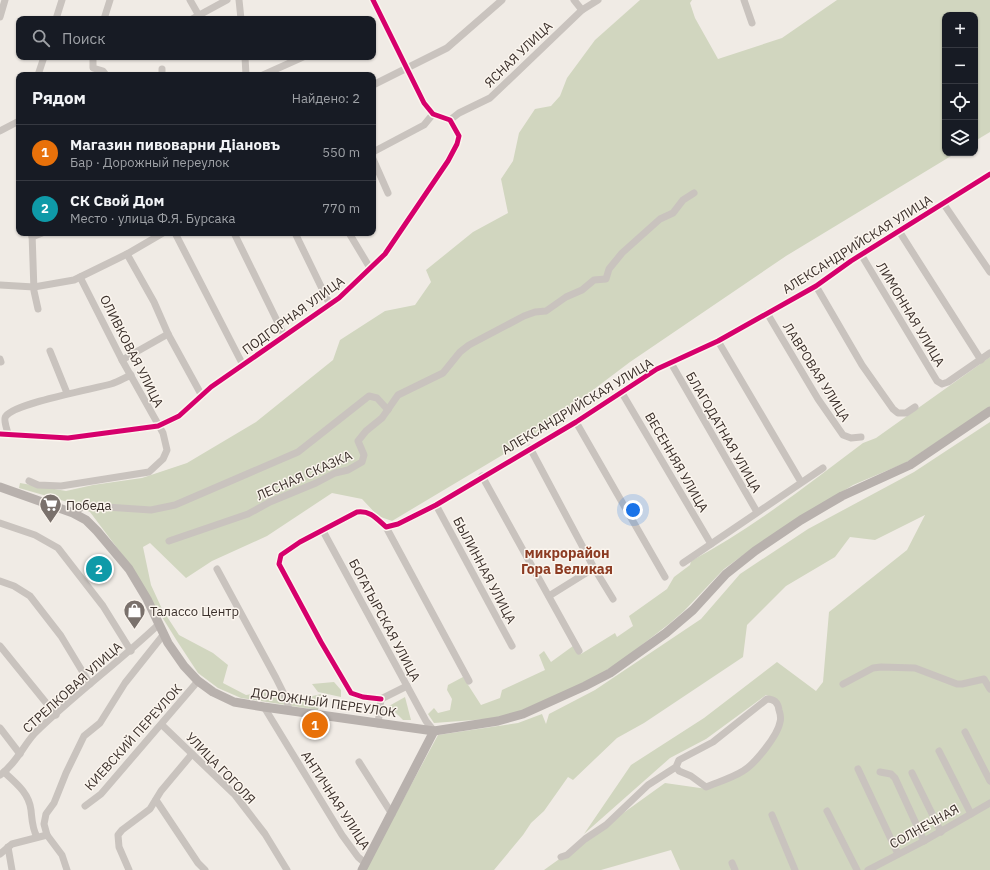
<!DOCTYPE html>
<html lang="ru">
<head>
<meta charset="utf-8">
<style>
	body { margin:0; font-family:"IBM Plex Sans",sans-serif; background:#20242c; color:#f1f3f6 }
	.controls { position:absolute; right:12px; top:12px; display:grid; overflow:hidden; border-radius:8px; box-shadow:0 1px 3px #0004 }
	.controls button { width:36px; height:36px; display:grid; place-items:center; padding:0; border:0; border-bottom:1px solid #363941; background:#171b24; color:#f1f3f6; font:20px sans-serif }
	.you { position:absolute; left:633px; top:510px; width:14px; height:14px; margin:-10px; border:3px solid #fff; border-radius:50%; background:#1a73e8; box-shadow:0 0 0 6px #1a73e833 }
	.badge { display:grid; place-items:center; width:26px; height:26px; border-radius:50%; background:#7c3aed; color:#fff; font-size:13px; font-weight:700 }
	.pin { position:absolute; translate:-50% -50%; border:2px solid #fff; box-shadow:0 1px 4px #0006 }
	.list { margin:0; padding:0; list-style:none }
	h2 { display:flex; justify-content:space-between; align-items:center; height:52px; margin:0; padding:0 16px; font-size:17px }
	h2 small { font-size:13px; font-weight:400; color:#9ea1a6 }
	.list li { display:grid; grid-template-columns:26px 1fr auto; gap:12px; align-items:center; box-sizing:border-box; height:56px; padding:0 16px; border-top:1px solid #363941 }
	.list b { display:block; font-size:15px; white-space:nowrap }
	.list p { margin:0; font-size:13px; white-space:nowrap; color:#9ea1a6 }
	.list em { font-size:13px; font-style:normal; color:#9ea1a6 }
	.icon { flex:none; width:22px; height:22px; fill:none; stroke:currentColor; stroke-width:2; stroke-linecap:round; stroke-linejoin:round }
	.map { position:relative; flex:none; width:990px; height:870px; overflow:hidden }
	.search { position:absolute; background:#171b24; box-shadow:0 1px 3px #0004; left:16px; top:16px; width:360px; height:44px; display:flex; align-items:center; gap:10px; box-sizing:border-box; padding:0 14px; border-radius:8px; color:#9ea1a6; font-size:15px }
	.panel { position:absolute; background:#171b24; box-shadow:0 1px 3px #0004; left:16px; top:72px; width:360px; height:164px; border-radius:8px }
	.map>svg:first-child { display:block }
</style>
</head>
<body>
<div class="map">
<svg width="990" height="870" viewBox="0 0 990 870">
	<rect width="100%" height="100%" fill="#f0ebe5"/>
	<g fill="#d1d6bf">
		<polygon points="640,0 692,0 690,3 695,18 718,59 782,38 837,0 990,0 990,132 975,141 975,15 945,15 945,153 956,153 786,256 630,362 524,442 392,521 378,516 362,499 332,493 267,536 212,561 186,578 150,543 143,547 151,585 162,609 179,635 213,653 228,665 223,683 246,695 262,692 300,699 321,694 318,710 241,698 218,688 198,673 177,641 127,561 90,512 71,503 19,488 20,483 66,491 93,485 142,478 187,463 256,422 333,360 340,340 385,311 415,305 431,282 426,270 473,232 508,213 501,179 513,161 519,133 535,109 551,106 560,96 567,78 595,40"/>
		<path d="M 990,357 L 990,407 L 905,463 L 853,485 L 761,542 L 724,569 L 684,611 L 669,624 L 621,661 L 591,680 L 513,714 L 487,719 L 434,723 L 428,714 L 434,708 L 438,713 L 450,710 L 452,699 L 447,690 L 448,685 L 463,677 L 481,705 L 500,698 L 502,690 L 545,670 L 539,655 L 544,651 L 551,662 L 573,646 L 581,654 L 615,633 L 617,637 L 633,626 L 629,616 L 667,589 L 674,577 L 690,565 L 691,561 C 753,528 807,485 863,443 L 876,438 Z"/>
		<polygon points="990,422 990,870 680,870 671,850 601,870 544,870 665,783 707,789 755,763 779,724 778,700 766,695 706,739 670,758 584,834 631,765 704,718 777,662 816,691 823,682 829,612 907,550 925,515 875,540 850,537 835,557 786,586 747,625 743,657 644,723 617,738 573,780 568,777 544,811 531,823 523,835 494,870 365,870 438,735 518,723 542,714 546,724 549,714 595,690 701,619 740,574 808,529 914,472"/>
		<polygon points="334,682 341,690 341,697 318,692 312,684"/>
		<polygon points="405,697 411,720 403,720 389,706"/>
	</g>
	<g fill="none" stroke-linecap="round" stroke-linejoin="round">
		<g stroke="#c9c3be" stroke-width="7">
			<polyline points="190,0 198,14"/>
			<polyline points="239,0 241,19"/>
			<polyline points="574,0 582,10"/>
			<polyline points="744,0 752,23"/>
			<polyline points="0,17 5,0"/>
			<polyline points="56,19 62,0"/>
			<polyline points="104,19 110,0"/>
			<polyline points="192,19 227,0"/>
			<polyline points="93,57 93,68 103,71 106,75"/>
			<polyline points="245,57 246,75"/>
			<polyline points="162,69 162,75"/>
			<polyline points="38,75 44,57"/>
			<polyline points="263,75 303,57"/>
			<polyline points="373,85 447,48 502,0"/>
			<polyline points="450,120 459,113 490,98 582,10 598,0"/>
			<polyline points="0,131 19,121"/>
			<polyline points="373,152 424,125 433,114"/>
			<polyline points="373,159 388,193"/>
			<polyline points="943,203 990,272"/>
			<polyline points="899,231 981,360"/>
			<polyline points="32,233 34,291 38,309"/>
			<polyline points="175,233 243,365"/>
			<polyline points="234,233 284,335"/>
			<polyline points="295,233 330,305"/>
			<polyline points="349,233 370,268"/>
			<polyline points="32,237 42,233"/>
			<polyline points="127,254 154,302 168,334 202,396"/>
			<polyline points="862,256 937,381 942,384 948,382 990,353"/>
			<polyline points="0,285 34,287 74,280 127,254 163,233"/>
			<polyline points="816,286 862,365 893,409 898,413 906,413 915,407"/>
			<polyline points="767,313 818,399 843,435 851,438 861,437"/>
			<polyline points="718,341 801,482"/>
			<polyline points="50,351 67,393"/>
			<polyline points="0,359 1,362"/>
			<polyline points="122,360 168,334"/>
			<polyline points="671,363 757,512"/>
			<polyline points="622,393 711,544"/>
			<polyline points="576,422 665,577"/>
			<polyline points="0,434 68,438 158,426 179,416 211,387 339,298 385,254 448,161 457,144 459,136 450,120 433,114 424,103 373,0"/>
			<path d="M 8,434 C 7,429 3,419 6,416 C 15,403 93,389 111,384 C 118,382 124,378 131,375"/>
			<polyline points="530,448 594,568 613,599"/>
			<polyline points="482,476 579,651"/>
			<polyline points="29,481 38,485 61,486 149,472 163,459 167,450 163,433 122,360 80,277"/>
			<polyline points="436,505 512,646"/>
			<polyline points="73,513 84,506 91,506 151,510 175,505 298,452 369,396 377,398 388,410"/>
			<polyline points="0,523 35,535 58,548 103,606 131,651"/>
			<polyline points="386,527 469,681"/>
			<polyline points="323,531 426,721 434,731"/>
			<polyline points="169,541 248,514 270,502 316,483 335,473 348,470 362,462 364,455 358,441 366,431 382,418 398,395 443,373 460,352 469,345 524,316 535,312 546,311 566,297 582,290 594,280 606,279 609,269 622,253 660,219 673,213 683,200 694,193"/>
			<polyline points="683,563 823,468"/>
			<polyline points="217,569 276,678 287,700 289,711"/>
			<polyline points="0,581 14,586 30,596 61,636 90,684"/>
			<polyline points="549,596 594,568"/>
			<polyline points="0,646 56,715"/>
			<polyline points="843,684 873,668 881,667 915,668 957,684 962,684 984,679 990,689"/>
			<path d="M 381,699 L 363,697 L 351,693 L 321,642 L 279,564 L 281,555 L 300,542 L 357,512 C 370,510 377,519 386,527 L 398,524 L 436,505 L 576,422 L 657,369 L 718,341 L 816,286 L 851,261 L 990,174"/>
			<polyline points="381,699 407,686"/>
			<polyline points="264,707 342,835 358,857 365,863"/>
			<polyline points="378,724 381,699"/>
			<polyline points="162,725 235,795 265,834 287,870"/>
			<polyline points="0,728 20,754"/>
			<polyline points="965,732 990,781"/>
			<polyline points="939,751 971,814"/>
			<polyline points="359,762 392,814"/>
			<polyline points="858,769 898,854"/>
			<path d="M 4,772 C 16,783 29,793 31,810 C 32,819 32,828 37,837"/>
			<polyline points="880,772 891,774 895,778 924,841"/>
			<polyline points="912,773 941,832"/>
			<path d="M 0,775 C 15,765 23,746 35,733 C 75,694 119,662 159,624"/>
			<polyline points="156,800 198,863 205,870"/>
			<polyline points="85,806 101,794 198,681"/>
			<polyline points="827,811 857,870"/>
			<polyline points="772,815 795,870"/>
			<polyline points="47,835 44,824 46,814 54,803 66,773 84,736 100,723 125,683 164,634"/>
			<polyline points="47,835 62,855 67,870"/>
			<polyline points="8,847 12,870"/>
			<polyline points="0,854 12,844 47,835"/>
			<path d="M 561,857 L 567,855 L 585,839 L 606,825 L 648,785 L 676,767 L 679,760 L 713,742 L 767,699 C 774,699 778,702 779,710 C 780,713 781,719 780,722 C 778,735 755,764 743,771 C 732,778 718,782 706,787 L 691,776 L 679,771 L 676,767"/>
			<polyline points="732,863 735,870"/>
			<polyline points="129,870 119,847 118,835 122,830 150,809 161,791 192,754"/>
			<polyline points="868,870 924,841 990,803"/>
		</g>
		<g stroke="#b8b1ad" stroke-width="9">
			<polyline points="0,487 73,513 86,520 97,531 129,569 147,599 168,643 184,666 198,681 213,692 234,702 264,707 434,731 498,721 523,714 585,686 610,673 666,633 693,610 726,574 755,551 801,520 842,496 910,465 990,411"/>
			<polyline points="362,870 434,731"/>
		</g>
		<defs>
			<g id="cycleway">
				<polyline points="0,434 68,438 158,426 179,416 211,387 339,298 385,254 448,161 457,144 459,136 450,120 433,114 424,103 373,0"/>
				<path d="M 381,699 L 363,697 L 351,693 L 321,642 L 279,564 L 281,555 L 300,542 L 357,512 C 370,510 377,519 386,527 L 398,524 L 436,505 L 576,422 L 657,369 L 718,341 L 816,286 L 851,261 L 990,174"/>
			</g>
		</defs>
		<use href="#cycleway" stroke="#fbf5ee" stroke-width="8"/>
		<use href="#cycleway" stroke="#d6006c" stroke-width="5"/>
	</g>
	<defs>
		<symbol id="supermarket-pin" viewBox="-11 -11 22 30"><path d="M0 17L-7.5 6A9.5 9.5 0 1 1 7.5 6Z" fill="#7a716c" stroke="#fbf5ee"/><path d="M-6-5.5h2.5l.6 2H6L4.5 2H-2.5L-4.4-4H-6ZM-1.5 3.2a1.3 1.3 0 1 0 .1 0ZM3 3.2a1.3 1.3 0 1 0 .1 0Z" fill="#fff"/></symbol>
		<symbol id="shop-pin" viewBox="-11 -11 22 30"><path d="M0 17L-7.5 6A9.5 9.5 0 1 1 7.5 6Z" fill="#7a716c" stroke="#fbf5ee"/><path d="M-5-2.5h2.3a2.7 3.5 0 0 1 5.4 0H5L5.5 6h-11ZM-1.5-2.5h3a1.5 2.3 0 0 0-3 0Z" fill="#fff"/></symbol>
	</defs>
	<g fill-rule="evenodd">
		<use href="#supermarket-pin" x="38" y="492" width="25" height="34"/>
		<use href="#shop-pin" x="122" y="598" width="25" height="34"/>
	</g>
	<g text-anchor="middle" stroke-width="3" stroke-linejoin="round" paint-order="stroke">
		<g font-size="13" fill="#3b302b" stroke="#fbf5ee">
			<text transform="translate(518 54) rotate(-44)" y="5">ЯСНАЯ УЛИЦА</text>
			<text transform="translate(857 244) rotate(-32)" y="5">АЛЕКСАНДРИЙСКАЯ УЛИЦА</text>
			<text transform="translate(911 314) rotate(59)" y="5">ЛИМОННАЯ УЛИЦА</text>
			<text transform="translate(293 315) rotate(-36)" y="5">ПОДГОРНАЯ УЛИЦА</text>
			<text transform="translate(132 351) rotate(63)" y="5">ОЛИВКОВАЯ УЛИЦА</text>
			<text transform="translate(817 372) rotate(58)" y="5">ЛАВРОВАЯ УЛИЦА</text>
			<text transform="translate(577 406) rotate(-31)" y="5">АЛЕКСАНДРИЙСКАЯ УЛИЦА</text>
			<text transform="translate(724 432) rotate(60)" y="5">БЛАГОДАТНАЯ УЛИЦА</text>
			<text transform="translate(677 462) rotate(60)" y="5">ВЕСЕННЯЯ УЛИЦА</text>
			<text transform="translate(304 475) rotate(-24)" y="5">ЛЕСНАЯ СКАЗКА</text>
			<text transform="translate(485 570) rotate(62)" y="5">БЫЛИННАЯ УЛИЦА</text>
			<text transform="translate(385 620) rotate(62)" y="5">БОГАТЫРСКАЯ УЛИЦА</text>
			<text transform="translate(72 687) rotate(-42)" y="5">СТРЕЛКОВАЯ УЛИЦА</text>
			<text transform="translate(324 702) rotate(8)" y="5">ДОРОЖНЫЙ ПЕРЕУЛОК</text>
			<text transform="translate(133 737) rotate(-48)" y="5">КИЕВСКИЙ ПЕРЕУЛОК</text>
			<text transform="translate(221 768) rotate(46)" y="5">УЛИЦА ГОГОЛЯ</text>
			<text transform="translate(336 800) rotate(57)" y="5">АНТИЧНАЯ УЛИЦА</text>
			<text transform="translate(924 826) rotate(-29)" y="5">СОЛНЕЧНАЯ</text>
		</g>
		<g font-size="13" fill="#3b302b" stroke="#fbf5ee" text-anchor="start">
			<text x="66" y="510">Победа</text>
			<text x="150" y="616">Талассо Центр</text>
		</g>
		<g font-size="14" font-weight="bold" fill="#8c3b22" stroke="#fbf5ee">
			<text x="567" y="558">микрорайон<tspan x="567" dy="16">Гора Великая</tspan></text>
		</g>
	</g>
</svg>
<div class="controls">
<button>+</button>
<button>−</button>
<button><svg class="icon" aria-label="locate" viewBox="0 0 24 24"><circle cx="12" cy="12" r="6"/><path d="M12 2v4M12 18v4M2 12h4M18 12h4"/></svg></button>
<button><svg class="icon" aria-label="layers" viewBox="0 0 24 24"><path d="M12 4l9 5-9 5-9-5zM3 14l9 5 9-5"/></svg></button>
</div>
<div class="you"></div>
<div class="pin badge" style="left:315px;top:725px;background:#e8710a">1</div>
<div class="pin badge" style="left:99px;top:569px;background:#0f9aa8">2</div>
<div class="search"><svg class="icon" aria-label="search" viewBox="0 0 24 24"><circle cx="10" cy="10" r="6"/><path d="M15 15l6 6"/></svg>Поиск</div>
<section class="panel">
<h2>Рядом<small>Найдено: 2</small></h2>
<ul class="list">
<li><span class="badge" style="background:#e8710a">1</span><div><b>Магазин пивоварни Дiановъ</b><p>Бар · Дорожный переулок</p></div><em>550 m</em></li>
<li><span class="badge" style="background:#0f9aa8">2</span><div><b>СК Свой Дом</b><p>Место · улица Ф.Я. Бурсака</p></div><em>770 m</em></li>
</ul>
</section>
</div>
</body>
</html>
